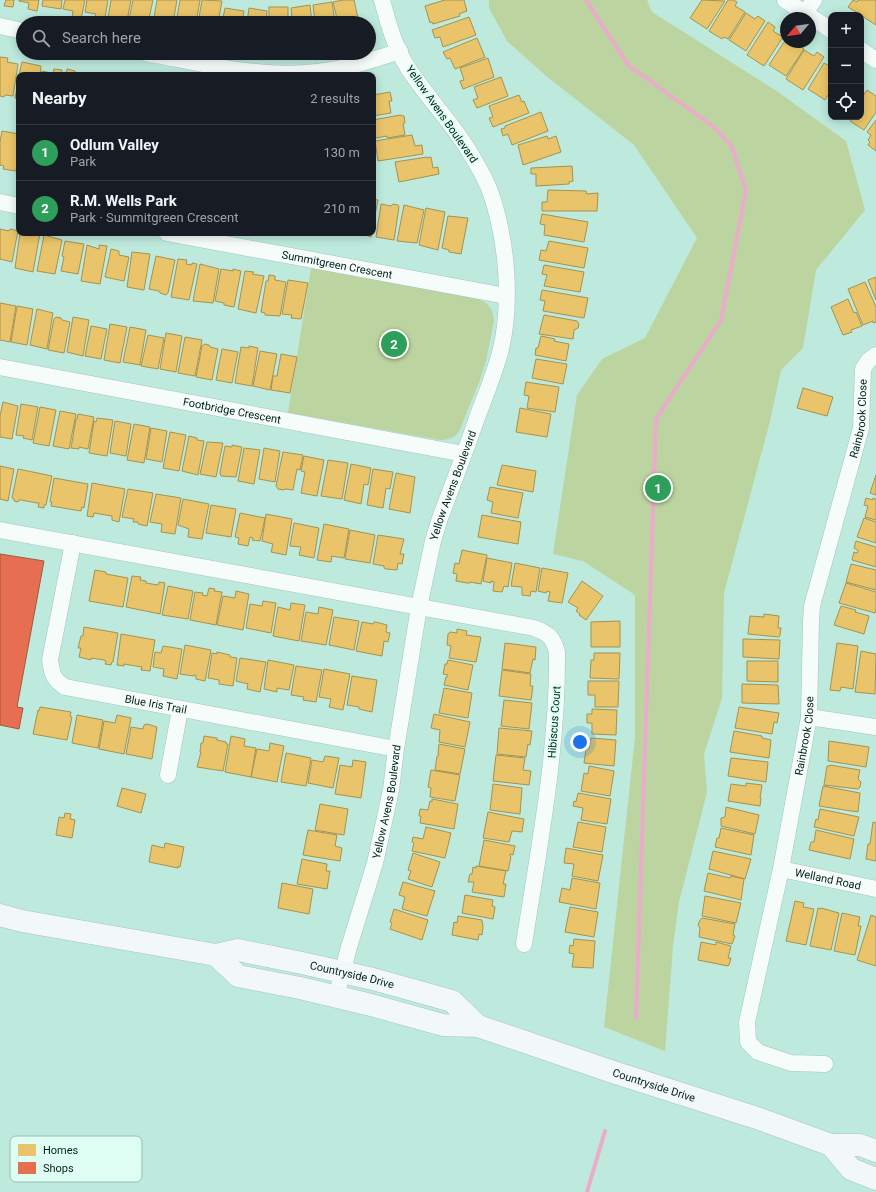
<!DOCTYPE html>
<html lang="en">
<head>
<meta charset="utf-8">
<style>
	body { margin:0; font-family:Roboto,sans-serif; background:#242831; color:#f1f3f6 }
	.controls { position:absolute; right:12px; top:12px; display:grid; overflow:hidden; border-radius:8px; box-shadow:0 2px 10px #0003 }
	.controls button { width:36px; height:36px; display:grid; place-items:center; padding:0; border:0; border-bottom:1px solid #363941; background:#171b24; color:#f1f3f6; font:20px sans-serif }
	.compass { position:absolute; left:780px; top:12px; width:36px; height:36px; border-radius:50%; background:#171b24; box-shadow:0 2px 10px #0003; rotate:241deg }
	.you { position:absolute; left:580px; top:742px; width:14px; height:14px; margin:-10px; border:3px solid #fff; border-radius:50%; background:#1a73e8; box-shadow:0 0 0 6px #1a73e833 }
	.badge { display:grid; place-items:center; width:26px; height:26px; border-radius:50%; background:#d93025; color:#fff; font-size:13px; font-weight:700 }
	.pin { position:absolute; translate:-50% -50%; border:2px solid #fff; box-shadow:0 1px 4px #0006 }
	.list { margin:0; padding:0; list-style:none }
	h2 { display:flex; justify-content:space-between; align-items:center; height:52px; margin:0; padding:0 16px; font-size:17px }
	h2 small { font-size:13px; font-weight:400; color:#9ea1a6 }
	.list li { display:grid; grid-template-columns:26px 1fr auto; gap:12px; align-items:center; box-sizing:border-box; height:56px; padding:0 16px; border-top:1px solid #363941 }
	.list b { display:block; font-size:15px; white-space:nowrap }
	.list p { margin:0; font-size:13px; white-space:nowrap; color:#9ea1a6 }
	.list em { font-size:13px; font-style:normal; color:#9ea1a6 }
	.icon { flex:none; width:22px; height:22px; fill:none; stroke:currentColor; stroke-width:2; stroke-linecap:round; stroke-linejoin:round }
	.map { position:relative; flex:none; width:876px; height:1192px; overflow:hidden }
	.search { position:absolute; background:#171b24; box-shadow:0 2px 10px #0003; left:16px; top:16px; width:360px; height:44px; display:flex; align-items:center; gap:10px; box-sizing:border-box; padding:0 14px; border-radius:22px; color:#9ea1a6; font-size:15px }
	.panel { position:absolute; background:#171b24; box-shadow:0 2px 10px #0003; left:16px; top:72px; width:360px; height:164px; border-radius:8px }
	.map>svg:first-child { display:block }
</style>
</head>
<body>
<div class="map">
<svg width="876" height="1192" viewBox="0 0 876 1192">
	<rect width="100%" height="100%" fill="#bdeadc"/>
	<g fill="#bcd49f">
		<polygon points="489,0 647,0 652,12 778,92 846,141 865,210 816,270 803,348 781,370 770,421 724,593 722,698 704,754 707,792 679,902 673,946 665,1051 604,1027 635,737 635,595 583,561 553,554 577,395 602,359 645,338 697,238 634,145 545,75 507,41 489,8"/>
		<path d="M 311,268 L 476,298 L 486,303 L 492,310 L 494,321 L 486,361 L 480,380 L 459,432 C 454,438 448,440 440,440 L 288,413 Z"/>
	</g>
	<g fill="#e9c46a" stroke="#a39351">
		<polygon points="6,0 14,0 13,7 4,6"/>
		<polygon points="19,0 39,0 37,11 28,9 29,3 19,1"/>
		<polygon points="43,0 62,0 61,9 42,6"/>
		<polygon points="65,0 85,0 81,19 72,18 73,11 63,9"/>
		<polygon points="87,0 108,0 105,18 95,17 96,14 85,12"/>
		<polygon points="111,0 131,0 127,21 108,18"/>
		<polygon points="133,0 153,0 148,23 140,23 141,21 129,19"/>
		<polygon points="157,0 177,0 173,23 153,23"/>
		<polygon points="180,0 200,0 196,23 176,23"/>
		<polygon points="202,0 222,1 218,23 198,23"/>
		<polygon points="343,0 354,0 359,23 338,23 333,2"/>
		<polygon points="445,0 464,0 467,11 459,14 460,16 433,24 432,22 430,23 425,6"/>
		<polygon points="702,0 725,1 707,29 690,18"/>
		<polygon points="728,0 733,0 737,2 735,6 745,12 728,39 724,37 722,39 709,31"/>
		<polygon points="853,0 857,2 858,0 876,0 876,25 848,7"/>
		<polygon points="332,2 335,23 315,23 313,5"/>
		<polygon points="310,5 312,23 291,23 291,18 292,18 291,8"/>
		<rect x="269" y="7" width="19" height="16"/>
		<polygon points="225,8 244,11 242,23 222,23"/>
		<polygon points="249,8 267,11 266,23 247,23"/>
		<polygon points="746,13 755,19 758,16 765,21 746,51 729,40"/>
		<polygon points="469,17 476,35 443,47 440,37 435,38 432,30"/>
		<polygon points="768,22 775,27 773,31 783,37 764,66 747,55"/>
		<polygon points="477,38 485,57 455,69 450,58 447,59 443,52"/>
		<polygon points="786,39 786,42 794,42 804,49 786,76 769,65"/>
		<polygon points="804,50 814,56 817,52 824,57 803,90 786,79"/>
		<polygon points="0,57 8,58 7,62 18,64 13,96 5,95 4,97 0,96"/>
		<polygon points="488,58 494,77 463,89 460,81 464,80 460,68"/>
		<polygon points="22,62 41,66 40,75 19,75"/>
		<polygon points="824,63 831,67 831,90 825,100 808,89"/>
		<polygon points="54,69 62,70 61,75 41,75 42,71 51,73 51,75 53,75"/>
		<polygon points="67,69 75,71 75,74 78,75 66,75"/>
		<polygon points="19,77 19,99 15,98"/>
		<polygon points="501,77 508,96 477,108 473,100 478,98 474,87"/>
		<polygon points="867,90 876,96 876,112 864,130 850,121 852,118 851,117 861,117 861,99"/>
		<polygon points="390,92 392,101 389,101 391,113 373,116 373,95"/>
		<polygon points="519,95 522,102 524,101 529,113 493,127 489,118 493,117 489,106"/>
		<polygon points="541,112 548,131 512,145 508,134 503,136 501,129 505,128 505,126"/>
		<polygon points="400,115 404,116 405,123 403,123 405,135 387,138 387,136 376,138 374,131 373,131 373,120"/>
		<polygon points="876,120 876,151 868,145 870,142 868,140 871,135 867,132"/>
		<polygon points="2,131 19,134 17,156 18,156 16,171 3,169 4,166 0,165 0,142"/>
		<polygon points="412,135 415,146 422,145 423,154 378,161 375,141"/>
		<polygon points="547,136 548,139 556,136 561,152 523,165 518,145"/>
		<polygon points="427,157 427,158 431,157 433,168 438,167 439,174 399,182 395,162"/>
		<polygon points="572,166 573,181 569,182 569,184 536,186 536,174 531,174 531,168"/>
		<polygon points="548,190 586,191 587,194 598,193 597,211 542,211 542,202 547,202"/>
		<polygon points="373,199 378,200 373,226"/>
		<polygon points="381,204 391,206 393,204 398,205 399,207 394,240 376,237"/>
		<polygon points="404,205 424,210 417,243 397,241"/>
		<polygon points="426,208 445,212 438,250 419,245"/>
		<polygon points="542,214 588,222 584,242 544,235 545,225 540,224"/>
		<polygon points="448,216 468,218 461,254 449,252 449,250 442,248"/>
		<polygon points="0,229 9,231 10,229 18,231 12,262 0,259"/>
		<polygon points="20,233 32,236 32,233 40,233 33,272 15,268"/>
		<polygon points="360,233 372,233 371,237"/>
		<polygon points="44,235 62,240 55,274 37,271"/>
		<polygon points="65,241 84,244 78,274 61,271 64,257 62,256"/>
		<polygon points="549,241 588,248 584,268 539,260 541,250 546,251"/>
		<polygon points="87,245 99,249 99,245 107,246 100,284 81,281"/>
		<polygon points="111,249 119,251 119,255 129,257 124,281 105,277"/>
		<polygon points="132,252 150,254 144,290 127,287"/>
		<polygon points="156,256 175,260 168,293 166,295 160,293 159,291 149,289"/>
		<polygon points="178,259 187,260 186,264 192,265 192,263 197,264 189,300 171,297"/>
		<polygon points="200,264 219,269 213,303 193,301"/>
		<polygon points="544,265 584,272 580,292 544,286 547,275 542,274"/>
		<polygon points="221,269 233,271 233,269 241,271 234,307 224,305 224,303 215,301"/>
		<polygon points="245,271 254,272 252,274 264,276 256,313 238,309"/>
		<polygon points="269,275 275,276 275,280 286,282 280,316 265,315 265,313 261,312 266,281 268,281"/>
		<polygon points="876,277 876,300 868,280"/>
		<polygon points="288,280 308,283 301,319 291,318 292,315 282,314"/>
		<polygon points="865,282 876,307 876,322 873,323 873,321 863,325 848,289"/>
		<polygon points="542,290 588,298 584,318 543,311 545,301 540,300"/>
		<polygon points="848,299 854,313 856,312 862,326 851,330 852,332 843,335 831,307"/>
		<polygon points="0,303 16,306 10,342 0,340"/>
		<polygon points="17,306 33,309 27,345 11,342"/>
		<polygon points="37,309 53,313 47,349 30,345"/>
		<polygon points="544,315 577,321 579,324 578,328 574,330 573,339 539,334"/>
		<polygon points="56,317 61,318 62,320 70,322 64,353 48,350 54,319"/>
		<polygon points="73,317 89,320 83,356 67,352"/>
		<polygon points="110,324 127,327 120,363 104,360"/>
		<polygon points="91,326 107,329 101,359 85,356"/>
		<polygon points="130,327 146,330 140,365 123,362"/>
		<polygon points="166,333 182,336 176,372 160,369"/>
		<polygon points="148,335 164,338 158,369 141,366"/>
		<polygon points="541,336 555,339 554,341 569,344 566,361 535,355 536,348 538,348"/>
		<polygon points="185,337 202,340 195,376 178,373"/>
		<polygon points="205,344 209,345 210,347 218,349 212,380 196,377 202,346"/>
		<polygon points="249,346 258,348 252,386 235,383 241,347 249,348"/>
		<polygon points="222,349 238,352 232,383 216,380"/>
		<polygon points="260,351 277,354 270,390 253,386"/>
		<polygon points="281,354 297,357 290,393 271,390 273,376 277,376"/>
		<polygon points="536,359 567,364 563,384 532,378"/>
		<polygon points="526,382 559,387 555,412 527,408 529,396 524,395"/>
		<polygon points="803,388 833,397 827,416 797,408"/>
		<polygon points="3,402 18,406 12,439 0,437 0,416"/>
		<polygon points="21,404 38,407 32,440 23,438 24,436 16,435"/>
		<polygon points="40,407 56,410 49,446 33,443"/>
		<polygon points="520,408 551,414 547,437 516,432"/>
		<polygon points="60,411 76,414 69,449 53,446"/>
		<polygon points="78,414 94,417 88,449 79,447 79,449 71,448 76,419 77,419"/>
		<polygon points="97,418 113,420 107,456 89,453 94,421 96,422"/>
		<polygon points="115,421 131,424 126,456 110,453"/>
		<polygon points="134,424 150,427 144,463 127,460"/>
		<polygon points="151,428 167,431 162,462 146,459"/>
		<polygon points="170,432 186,435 179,471 163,468"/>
		<polygon points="189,436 197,438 197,440 204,441 198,475 182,471"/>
		<polygon points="207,442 223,443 216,477 200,474"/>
		<polygon points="232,445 242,447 236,477 221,476 220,473 225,446 232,447"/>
		<polygon points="244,448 260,450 254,484 238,481"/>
		<polygon points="264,448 280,451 275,482 259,479"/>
		<polygon points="283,452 303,455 300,470 297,469 293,490 286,489 283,490 278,489 276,486"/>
		<polygon points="304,456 324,460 317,496 301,493 305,472 301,471"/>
		<polygon points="328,460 348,463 342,499 321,496"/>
		<polygon points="351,464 371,468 368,485 364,484 361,504 344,500"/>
		<polygon points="502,465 536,471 533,492 497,485"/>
		<polygon points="0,466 14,469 8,501 0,499"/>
		<polygon points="18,469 52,476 46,505 44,505 44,508 38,507 39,503 37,503 21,500 19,500 18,502 14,501 14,499 12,498"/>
		<polygon points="373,469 393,472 390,489 386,488 383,508 367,505"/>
		<polygon points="396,473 415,477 410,513 389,509"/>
		<polygon points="876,475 876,495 870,493"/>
		<polygon points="54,478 88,484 84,508 82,507 81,511 51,506 52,502 50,502"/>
		<polygon points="92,483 125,489 119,522 112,520 112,516 94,513 93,517 87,516"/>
		<polygon points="490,487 523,493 518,518 491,513 493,502 487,500"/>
		<polygon points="128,489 153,493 147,526 138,524 138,522 133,522 134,519 122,517"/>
		<polygon points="156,494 181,498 175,534 161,532 162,524 150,522"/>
		<polygon points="866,498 873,500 873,498 876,499 876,520 865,517 868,506 864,505"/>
		<polygon points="183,499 209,504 202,539 188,537 189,529 178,525"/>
		<polygon points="211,505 236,509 231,537 206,533"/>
		<polygon points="240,513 265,518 260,541 252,540 253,538 250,537 248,546 238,544 239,538 235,537"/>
		<polygon points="266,514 292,519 286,555 271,552 273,544 262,541"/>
		<polygon points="482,515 521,522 518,544 478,537"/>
		<polygon points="864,518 876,522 876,543 857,537"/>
		<polygon points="294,523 319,528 314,558 299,555 301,547 290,546"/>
		<polygon points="324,524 349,529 344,558 332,556 331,562 317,560"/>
		<polygon points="350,530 375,535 370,563 345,559"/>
		<polygon points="378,535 404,539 400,554 404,554 402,564 398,563 397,570 386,569 384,568 384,566 373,564"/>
		<polygon points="856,541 876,547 876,567 852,560 854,552 857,553 858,552 858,550 854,548"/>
		<polygon points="462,550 487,555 481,584 470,582 470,583 467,583 456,581 457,574 453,573 455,563 459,564"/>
		<polygon points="487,558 512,563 508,587 504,586 502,592 493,591 494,582 491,581 491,583 483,581"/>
		<polygon points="515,563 540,568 536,592 531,591 530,596 522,595 522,587 511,586"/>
		<polygon points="851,564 876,570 876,590 846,582"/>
		<polygon points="542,568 568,573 562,603 548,601 550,592 547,591 546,593 538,591"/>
		<polygon points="95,570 106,572 106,574 128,578 123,607 89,601"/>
		<polygon points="132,576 141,577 140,580 146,581 146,583 158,585 159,582 165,583 160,614 126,607"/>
		<polygon points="582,581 603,596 586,620 579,615 580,614 576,611 578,608 568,602"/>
		<polygon points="846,583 876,592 876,608 875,613 839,603"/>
		<polygon points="168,586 193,591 188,619 162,615"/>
		<polygon points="209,588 215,589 214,591 222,592 216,625 190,620 195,592 203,593 202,595 207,596"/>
		<polygon points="236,591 249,594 243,630 217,625 223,596 235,598"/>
		<polygon points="263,601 276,603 271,633 246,628 250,604 262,606"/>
		<polygon points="291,603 305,605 299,641 273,636 278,607 290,610"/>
		<polygon points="841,606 856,610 855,612 869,616 864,634 834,625"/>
		<polygon points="319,607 333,610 326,645 301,641 306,612 318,614"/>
		<polygon points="764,614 779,616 778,628 781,628 780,635 779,637 748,634 750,616 764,617"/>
		<polygon points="334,617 359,621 354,650 329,645"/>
		<polygon points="620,621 620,647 591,647 591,622"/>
		<polygon points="362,622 373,624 374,622 376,622 387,625 386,632 390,633 388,642 384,641 382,656 356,651"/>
		<polygon points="84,627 118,633 113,662 112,662 111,665 105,664 106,661 104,660 91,658 91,660 79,657 81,648 78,648 81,636 83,636"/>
		<polygon points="457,629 467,631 466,635 481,637 476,662 449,658 451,646 447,645 448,634 450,632 457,633"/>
		<polygon points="121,634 155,640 150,671 141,670 142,667 124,664 124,666 117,665"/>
		<polygon points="743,639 780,640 779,659 743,657"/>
		<polygon points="505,643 536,647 535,660 533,659 530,673 502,669"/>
		<polygon points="837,643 858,646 853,689 841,687 840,691 830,690"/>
		<polygon points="185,645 211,650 205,681 196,679 196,675 194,675 194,676 180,674"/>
		<polygon points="163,646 182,649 177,679 163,676 164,669 153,667 155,652 161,653"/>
		<polygon points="861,651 876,654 875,694 855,692"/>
		<polygon points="217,652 230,655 230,657 237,658 233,686 219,684 219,680 208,678 212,653 217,654"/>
		<polygon points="594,653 620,653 619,679 590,678 591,660 594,660"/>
		<polygon points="240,658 266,662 260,692 247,689 248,684 236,681"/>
		<polygon points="268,660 294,665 289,690 277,688 277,692 264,689"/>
		<polygon points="448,660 473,665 468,690 444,685 446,677 447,677 448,675 443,674 445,664 447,664"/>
		<polygon points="747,661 778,661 778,682 747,681"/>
		<polygon points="296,666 322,670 316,702 303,700 304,697 291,695"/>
		<polygon points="324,669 350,674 343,710 329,707 331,699 319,697"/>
		<polygon points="502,670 531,674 530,686 533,686 531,700 499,696"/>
		<polygon points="352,676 377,680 372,712 359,709 359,707 347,705"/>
		<polygon points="588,681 619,681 618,707 595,707 595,695 588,695"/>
		<polygon points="742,684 778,685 779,704 742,703"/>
		<polygon points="444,688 472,693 468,718 439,713"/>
		<polygon points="504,700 532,703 529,729 501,726"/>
		<polygon points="40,707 71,712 70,716 72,717 67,740 33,734 38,710 39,711"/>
		<polygon points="739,707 779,713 777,723 774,722 772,734 735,728"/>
		<polygon points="592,709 617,710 616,735 592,734 592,723 587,723 587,714 592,714"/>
		<polygon points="434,714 470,722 465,747 439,742 440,730 431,728"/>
		<polygon points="77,715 103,720 98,748 72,743"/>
		<polygon points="117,715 131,718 124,754 99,749 104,721 115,723"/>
		<polygon points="147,724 157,727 152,759 126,754 131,727 143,729 144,725"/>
		<polygon points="499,728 532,731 530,745 528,744 526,757 497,754"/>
		<polygon points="734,731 762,736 762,738 771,740 769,758 730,752"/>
		<polygon points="204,736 217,738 217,740 226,742 226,744 228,744 223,771 197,767 201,752 200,752 201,743 203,743"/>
		<polygon points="231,736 245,739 244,746 256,748 251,777 225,772"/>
		<polygon points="591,738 616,740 614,766 584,763 586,749 589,749"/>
		<polygon points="829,741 869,747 866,767 828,761"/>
		<polygon points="270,743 284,746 277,782 251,777 257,749 269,751"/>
		<polygon points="439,744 465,749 460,774 435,770 437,756 438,756 439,754 438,754"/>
		<polygon points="286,753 311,758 306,786 281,782"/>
		<polygon points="496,755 525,758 523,770 531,771 529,785 493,781"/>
		<polygon points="325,756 339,758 333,788 308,783 312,760 323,762"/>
		<polygon points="731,758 768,762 766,782 728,776"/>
		<polygon points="353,760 366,762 361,798 335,794 340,765 352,767"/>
		<polygon points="830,765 860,770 858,779 861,782 860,787 858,789 824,785 827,766 830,766"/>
		<polygon points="589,766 614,771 610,796 581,791 584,773 588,774"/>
		<polygon points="431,770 460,775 455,801 430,797 431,788 428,787"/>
		<polygon points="746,783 762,785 760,798 761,798 760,806 728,801 731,784 746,786"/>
		<polygon points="493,784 522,788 520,814 490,810"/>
		<polygon points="823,786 860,793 858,812 819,806"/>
		<polygon points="122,788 146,794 141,813 117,806"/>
		<polygon points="578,793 611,799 607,824 581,820 583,808 573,806 574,801 576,802"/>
		<polygon points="432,799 458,804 454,829 420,823 421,816 419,816 420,809 428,810 430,801 432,802"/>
		<polygon points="320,804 348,809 344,835 315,830"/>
		<polygon points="726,807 759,815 755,834 721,826 721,818 725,817"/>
		<polygon points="820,809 859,817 854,836 814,827 816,819 818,820"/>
		<polygon points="488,812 524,819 522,832 512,831 509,842 483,838"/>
		<polygon points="65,813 71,814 70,819 75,820 72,838 56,835 59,817 64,818"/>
		<polygon points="578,822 606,827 602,852 573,847"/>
		<polygon points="873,822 876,823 876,861 866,859 868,844 870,844"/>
		<polygon points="426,827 451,833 445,858 412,851 414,843 412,842 413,837 423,839"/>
		<polygon points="721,828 754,835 751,855 715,847 717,838 719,838"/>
		<polygon points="308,830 337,835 335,846 342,848 340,861 303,855"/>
		<polygon points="816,830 854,839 850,859 809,850 811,842 814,842"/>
		<polygon points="484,840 515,846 513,855 510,854 510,856 511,857 508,871 479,866"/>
		<polygon points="165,843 184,847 180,867 178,866 178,868 149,862 152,845 164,848"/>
		<polygon points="566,848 603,855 598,881 572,876 574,864 564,863"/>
		<polygon points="713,851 751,859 745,879 709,869"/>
		<polygon points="413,853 440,862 432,887 408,879 411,871 408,870"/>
		<polygon points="302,859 327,864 326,871 330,871 327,889 297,884"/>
		<polygon points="476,866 506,871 503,884 506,884 504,897 472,892 474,882 468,882 470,874 472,874 473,867 476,868"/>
		<polygon points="708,873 730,878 731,876 744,879 741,900 704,891"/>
		<polygon points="572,878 600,883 596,909 559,902 562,888 570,890"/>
		<polygon points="403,882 435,891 427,916 402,909 405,897 399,895"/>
		<polygon points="282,883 313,889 309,914 278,908"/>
		<polygon points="465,895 493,900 492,906 495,907 493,919 462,913"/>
		<polygon points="705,896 741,903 736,923 702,916"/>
		<polygon points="795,901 804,903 803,907 814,909 806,945 786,941"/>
		<polygon points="570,907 598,912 594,937 565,932"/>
		<polygon points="818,908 820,909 821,908 839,913 831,950 810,946"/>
		<polygon points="394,909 428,920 422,940 390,929 392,923 390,922"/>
		<polygon points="842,913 860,917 858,926 861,926 855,955 834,951"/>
		<polygon points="871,915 876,917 876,966 857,960"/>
		<polygon points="458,916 482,920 483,927 482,935 479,934 478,940 452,935 454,922 457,923"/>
		<polygon points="702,918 735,924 733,935 735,936 732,944 699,937 700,928 698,925 700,920"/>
		<polygon points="574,939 595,941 593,968 572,967 574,954 569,953 570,945 573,946"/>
		<polygon points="701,942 716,945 716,942 731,946 728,958 731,958 729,965 728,966 698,960"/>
	</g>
	<polygon fill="#e76f51" stroke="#a25740" points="0,554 44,561 17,707 23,708 19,729 0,725"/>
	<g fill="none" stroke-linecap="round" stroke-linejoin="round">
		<g stroke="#eaacca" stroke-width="4">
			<polyline points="586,0 628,65 714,127 732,147 746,191 721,320 656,419 636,1018"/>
			<polyline points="587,1192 605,1131"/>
		</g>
		<defs>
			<g id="minor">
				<polyline points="785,0 831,30"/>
				<polyline points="805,13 814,0"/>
				<polyline points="0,26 23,31"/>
				<polyline points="861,50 876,60"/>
				<path d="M 146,53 C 202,63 259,79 317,72 C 345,69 373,60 400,51"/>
				<polyline points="0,202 19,206"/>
				<path id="s1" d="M 167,233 L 506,296"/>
				<path id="s2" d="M 0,367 L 464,454"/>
				<path d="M 0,530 L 534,628 C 548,633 553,637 557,652 C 558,750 539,847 524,944"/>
				<path id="s3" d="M 73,543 L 50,660 C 52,674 53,679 65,687 L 396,749"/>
				<polyline points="809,717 876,727"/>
				<polyline points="168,775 180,709"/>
				<path id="s4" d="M 781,869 L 876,889"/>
				<path id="s5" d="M 336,997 L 349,947 L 375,863 L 391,790 L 396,749 L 419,607 L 433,541 L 440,518 C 453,484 466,450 478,415 C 486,394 495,372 501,349 C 512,301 507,241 491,194 C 486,178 477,165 469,151 C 451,122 427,97 408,68 C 395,48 388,23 382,0"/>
				<path id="s6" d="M 825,1064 L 791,1063 L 758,1052 L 748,1042 L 747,1022 L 781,869 L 809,717 L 811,621 L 812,606 L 861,428 L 863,369 L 868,361 L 876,355"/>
			</g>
			<g id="secondary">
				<path id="s7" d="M 0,915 L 22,921 L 216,955 L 238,950 L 302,963 L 373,979 L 452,1001 L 478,1026"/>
				<path id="s8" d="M 216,955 L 238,976 L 300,988 L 371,1005 L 443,1025 L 478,1026 L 613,1072 L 760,1119 L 831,1145 L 860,1145 L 876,1151"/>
				<polyline points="831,1145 851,1169 876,1179"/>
			</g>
		</defs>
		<use href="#minor" stroke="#a3c6bc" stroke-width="17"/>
		<use href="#secondary" stroke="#a3c6bc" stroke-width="23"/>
		<use href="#minor" stroke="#f5fcfa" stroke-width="16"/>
		<use href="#secondary" stroke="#f2f8f7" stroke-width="22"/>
	</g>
	<g text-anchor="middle" stroke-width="4" stroke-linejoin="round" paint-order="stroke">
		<g font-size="11" fill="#002017" stroke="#dffef3">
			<text transform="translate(442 114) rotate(55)" y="4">Yellow Avens Boulevard</text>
			<text dy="4" stroke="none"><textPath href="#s1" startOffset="173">Summitgreen Crescent</textPath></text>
			<text dy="4" stroke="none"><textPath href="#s2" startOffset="236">Footbridge Crescent</textPath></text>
			<text dy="4" stroke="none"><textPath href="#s6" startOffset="719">Rainbrook Close</textPath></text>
			<text dy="4" stroke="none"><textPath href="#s5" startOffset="526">Yellow Avens Boulevard</textPath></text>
			<text dy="4" stroke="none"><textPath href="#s3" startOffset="244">Blue Iris Trail</textPath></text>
			<text transform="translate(554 722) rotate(-86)" y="4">Hibiscus Court</text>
			<text dy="4" stroke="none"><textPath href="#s6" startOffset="395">Rainbrook Close</textPath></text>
			<text dy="4" stroke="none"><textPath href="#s5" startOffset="202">Yellow Avens Boulevard</textPath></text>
			<text dy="4" stroke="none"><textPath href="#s4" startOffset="48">Welland Road</textPath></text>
			<text dy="4" stroke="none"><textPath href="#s7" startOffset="359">Countryside Drive</textPath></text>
			<text dy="4" stroke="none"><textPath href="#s8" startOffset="462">Countryside Drive</textPath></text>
		</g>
	</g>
	<rect x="10" y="1136" width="132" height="46" rx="6" fill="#dffef3" stroke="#9cbbb1" stroke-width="1"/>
	<rect x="18" y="1144" width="18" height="12" fill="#e9c46a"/>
	<rect x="18" y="1162" width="18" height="12" fill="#e76f51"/>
	<g font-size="11" fill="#002017">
		<text x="43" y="1154">Homes</text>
		<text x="43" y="1172">Shops</text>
	</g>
</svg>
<div class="controls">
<button>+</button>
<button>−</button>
<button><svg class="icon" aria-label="locate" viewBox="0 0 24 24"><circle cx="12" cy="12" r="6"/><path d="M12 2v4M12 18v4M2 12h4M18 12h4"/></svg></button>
</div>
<svg class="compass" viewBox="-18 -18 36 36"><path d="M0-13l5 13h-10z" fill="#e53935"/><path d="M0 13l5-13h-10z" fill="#9ea1a6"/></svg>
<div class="you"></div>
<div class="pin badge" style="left:658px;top:488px;background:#2e9e5b">1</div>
<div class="pin badge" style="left:394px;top:344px;background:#2e9e5b">2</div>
<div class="search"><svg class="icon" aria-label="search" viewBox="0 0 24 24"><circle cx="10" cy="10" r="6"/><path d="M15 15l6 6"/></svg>Search here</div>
<section class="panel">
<h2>Nearby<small>2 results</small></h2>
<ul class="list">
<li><span class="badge" style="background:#2e9e5b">1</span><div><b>Odlum Valley</b><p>Park</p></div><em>130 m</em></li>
<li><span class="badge" style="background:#2e9e5b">2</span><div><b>R.M. Wells Park</b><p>Park · Summitgreen Crescent</p></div><em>210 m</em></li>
</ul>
</section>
</div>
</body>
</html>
